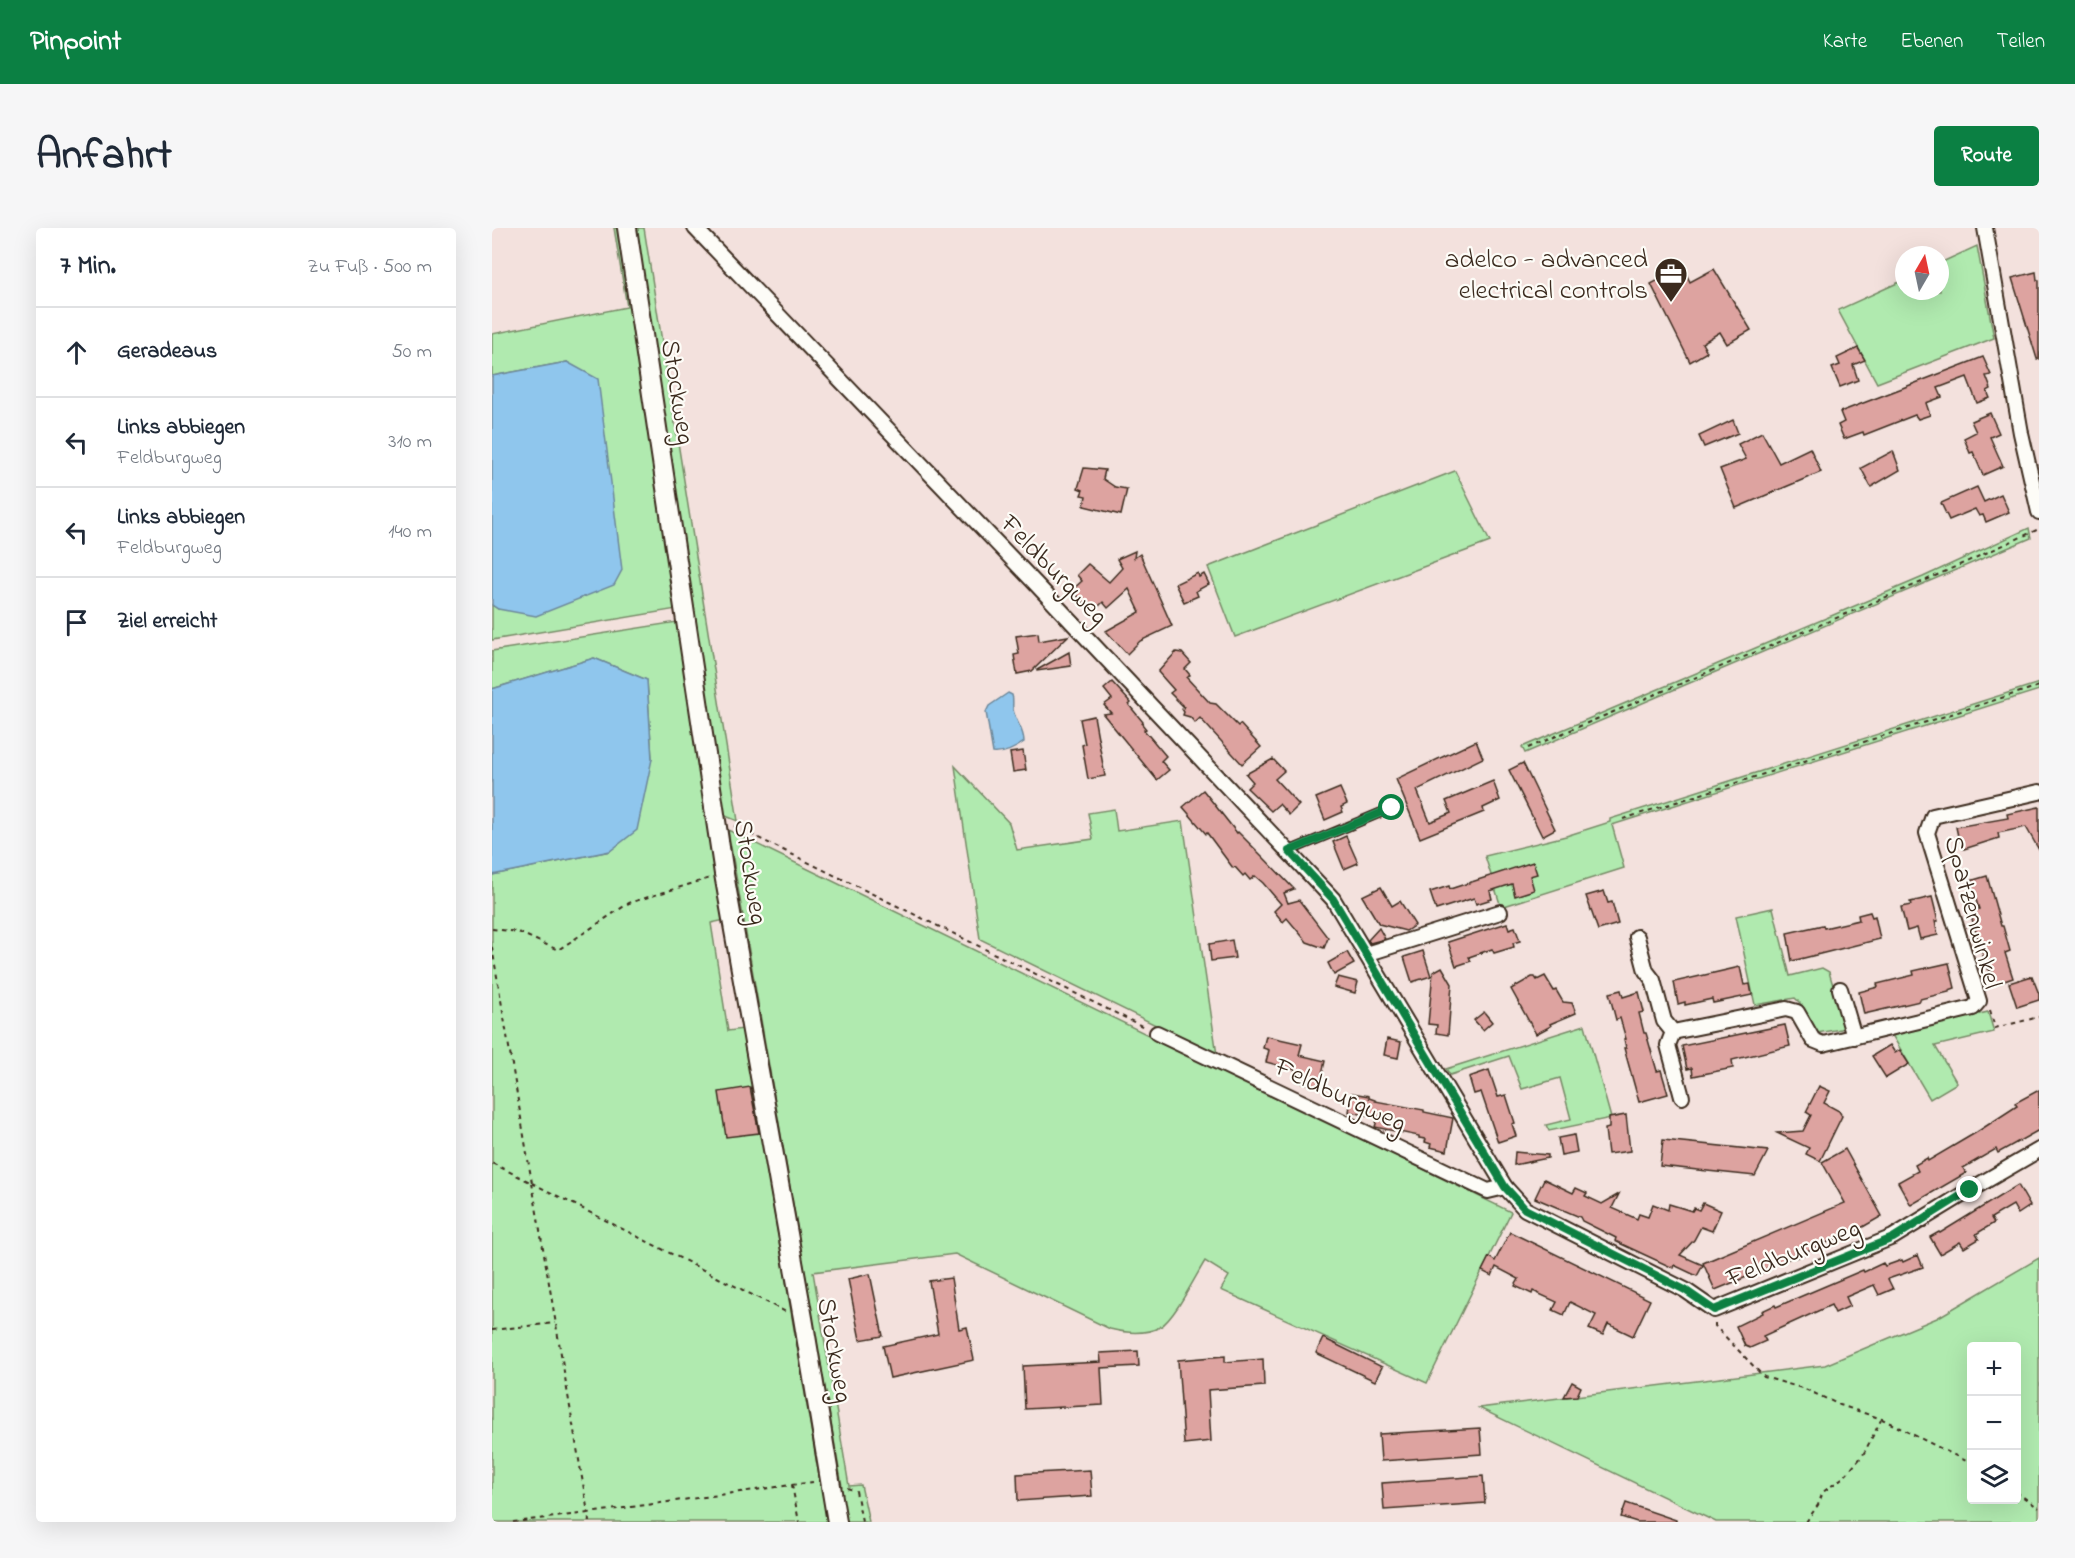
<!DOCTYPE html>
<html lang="de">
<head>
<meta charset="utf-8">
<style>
	body { margin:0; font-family:"Indie Flower",sans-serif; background:#f6f6f7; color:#1f2937 }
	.controls { position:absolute; right:18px; bottom:18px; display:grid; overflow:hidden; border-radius:6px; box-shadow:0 6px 24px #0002 }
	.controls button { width:54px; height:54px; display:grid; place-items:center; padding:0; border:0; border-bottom:2px solid #e0e1e3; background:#fff; color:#1f2937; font:30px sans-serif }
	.compass { position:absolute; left:1403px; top:18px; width:54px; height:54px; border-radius:50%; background:#fff; box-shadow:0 6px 24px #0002; rotate:9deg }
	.stop { position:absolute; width:18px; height:18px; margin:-14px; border:4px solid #0b8043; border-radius:50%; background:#fff }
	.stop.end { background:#0b8043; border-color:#fff; box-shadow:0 2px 6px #0008 }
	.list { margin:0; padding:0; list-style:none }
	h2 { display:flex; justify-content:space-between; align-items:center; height:78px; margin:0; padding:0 24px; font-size:26px }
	h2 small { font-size:20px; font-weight:400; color:#747a83 }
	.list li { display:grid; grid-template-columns:39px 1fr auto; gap:18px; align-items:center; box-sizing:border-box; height:90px; padding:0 24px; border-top:2px solid #e0e1e3 }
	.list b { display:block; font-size:22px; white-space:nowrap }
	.list p { margin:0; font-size:20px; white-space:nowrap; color:#747a83 }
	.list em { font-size:20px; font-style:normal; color:#747a83 }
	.icon { flex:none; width:33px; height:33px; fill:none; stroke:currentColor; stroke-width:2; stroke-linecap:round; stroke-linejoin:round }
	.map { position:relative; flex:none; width:1547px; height:1294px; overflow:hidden; border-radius:6px }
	header { display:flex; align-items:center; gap:36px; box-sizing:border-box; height:84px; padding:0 30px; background:#0b8043; color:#fff }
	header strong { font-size:28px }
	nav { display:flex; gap:33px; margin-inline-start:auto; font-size:21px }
	.intro { display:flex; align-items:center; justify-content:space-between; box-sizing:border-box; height:144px; padding:0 36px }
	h1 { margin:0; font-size:42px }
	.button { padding:15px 27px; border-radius:6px; background:#0b8043; color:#fff; font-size:21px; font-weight:700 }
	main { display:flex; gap:36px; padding:0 36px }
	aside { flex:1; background:#fff; border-radius:6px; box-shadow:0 6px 24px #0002 }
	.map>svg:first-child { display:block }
</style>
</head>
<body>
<header>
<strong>Pinpoint</strong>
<nav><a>Karte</a><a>Ebenen</a><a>Teilen</a></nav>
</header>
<div class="intro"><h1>Anfahrt</h1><a class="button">Route</a></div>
<main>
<aside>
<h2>7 Min.<small>Zu Fuß · 500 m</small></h2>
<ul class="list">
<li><svg class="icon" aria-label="ahead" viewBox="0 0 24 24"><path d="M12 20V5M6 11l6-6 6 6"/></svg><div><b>Geradeaus</b></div><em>50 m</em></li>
<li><svg class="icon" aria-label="left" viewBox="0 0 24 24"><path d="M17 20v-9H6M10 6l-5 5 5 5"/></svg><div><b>Links abbiegen</b><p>Feldburgweg</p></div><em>310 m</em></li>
<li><svg class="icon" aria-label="left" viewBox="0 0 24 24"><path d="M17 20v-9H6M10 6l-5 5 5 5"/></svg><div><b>Links abbiegen</b><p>Feldburgweg</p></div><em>140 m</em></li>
<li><svg class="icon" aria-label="arrive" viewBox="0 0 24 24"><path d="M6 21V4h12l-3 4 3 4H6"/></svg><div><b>Ziel erreicht</b></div></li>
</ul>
</aside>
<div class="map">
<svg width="1547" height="1294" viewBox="0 0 1547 1294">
	<rect width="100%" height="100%" fill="#f3e1dd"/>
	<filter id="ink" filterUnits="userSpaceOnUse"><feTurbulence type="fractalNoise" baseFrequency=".0167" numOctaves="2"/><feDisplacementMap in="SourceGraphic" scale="12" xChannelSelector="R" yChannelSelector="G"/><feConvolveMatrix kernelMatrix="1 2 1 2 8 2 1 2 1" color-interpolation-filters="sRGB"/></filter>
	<g filter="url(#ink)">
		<g fill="#b0eaaf" stroke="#768a66" stroke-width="1.5" fill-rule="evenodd">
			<polygon points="122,0 130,0 185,381 0,412 0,377 6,381 75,134 0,148 0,106 135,79"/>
			<polygon points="143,0 152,0 246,593 231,587"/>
			<polygon points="1485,18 1502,110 1385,155 1346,82 1412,52 1412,63 1448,63 1448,35"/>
			<polygon points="963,243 998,314 743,409 716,339"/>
			<polygon points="1537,300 1539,310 1033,525 1030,519 1431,349"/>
			<polygon points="185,394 233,692 219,695 236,803 251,801 329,1260 334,1260 340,1294 0,1294 0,647 118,623 160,531 155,452 102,430 0,461 0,423"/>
			<polygon points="1547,455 1547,462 1120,597 1132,640 1009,679 993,628 1074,608 1118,594 1118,591"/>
			<polygon points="463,538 517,595 525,622 601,611 596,585 622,581 625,603 691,593 725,827 488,711"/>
			<path d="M 236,602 L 1019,984 L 935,1155 L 729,1062 L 737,1048 L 713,1033 C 703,1049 683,1090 668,1099 C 653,1107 634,1105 618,1101 L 463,1026 L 321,1044 L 357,1258 L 369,1257 L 377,1294 L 353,1294 L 347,1259 L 350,1258 Z"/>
			<polygon points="1281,680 1298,748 1330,740 1337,744 1352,794 1352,798 1349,801 1325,805 1308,775 1303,770 1263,777 1244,688"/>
			<polygon points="1496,784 1502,804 1443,818 1465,855 1438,871 1400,807"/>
			<polygon points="1093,797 1119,890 1057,903 1054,897 1079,891 1068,850 1030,861 1017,828 958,847 954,841"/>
			<path d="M 1547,1030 L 1547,1294 L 1224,1294 L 987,1180 L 1333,1137 L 1445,1090 ZM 1480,1118 L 1524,1118 L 1524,1272 L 1480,1272 Z"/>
		</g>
		<g fill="#8fc6ed" stroke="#6d889a" stroke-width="1.5">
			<polygon points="75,134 106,151 130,342 122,357 44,388 6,381 0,377 0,148"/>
			<polygon points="102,430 155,452 160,531 145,602 118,623 0,647 0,461"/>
			<path d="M 516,465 L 520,467 C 522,472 520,475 521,481 C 523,493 532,501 532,514 C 524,520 512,526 501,525 L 494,484 L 497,478 Z"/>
		</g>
		<g fill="#dda3a0" stroke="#3b2a1e" stroke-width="1.5">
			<polygon points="1191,39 1198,54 1222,41 1259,102 1235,116 1228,104 1210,115 1215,124 1198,134 1159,56"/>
			<polygon points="1544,44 1545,52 1547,52 1547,131 1545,131 1520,50"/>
			<polygon points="1366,120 1373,132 1361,137 1366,152 1348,159 1340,140 1348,137 1345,130"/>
			<polygon points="1491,129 1499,147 1494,148 1499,161 1495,163 1498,170 1485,175 1475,149 1446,160 1450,169 1434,175 1438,187 1426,191 1423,187 1372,207 1371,204 1352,211 1346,197 1352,194 1348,184"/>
			<polygon points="1498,185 1507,205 1498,209 1511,238 1491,247 1481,224 1478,225 1472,210 1484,204 1479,193"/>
			<polygon points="1241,192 1246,205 1212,219 1207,208"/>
			<polygon points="1270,204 1287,235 1318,220 1329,244 1244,280 1228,241 1254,231 1246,216"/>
			<polygon points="1401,223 1408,242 1379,259 1369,240"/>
			<polygon points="592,240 613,242 611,251 623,259 635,261 629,287 592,278 594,268 589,267 591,262 586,260"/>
			<polygon points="1485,259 1492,274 1509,266 1517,284 1494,294 1491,287 1487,288 1483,281 1457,292 1449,275"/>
			<polygon points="643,323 642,330 648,326 680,398 648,413 635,426 614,403 648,384 637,361 616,380 611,374 601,384 580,362 590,353 585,347 596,336 617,354 630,340 625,331"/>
			<polygon points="706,345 707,349 712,346 717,356 704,363 706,368 692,374 683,356"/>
			<polygon points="546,405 547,413 576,408 540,443 525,446 522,427 527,426 524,408"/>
			<polygon points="577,424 579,438 545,443 545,442"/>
			<polygon points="684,424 690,425 699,435 693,441 698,447 695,450 718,475 724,476 746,498 748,496 769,519 750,536 708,490 703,495 698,489 691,487 692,484 690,481 692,479 678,465 682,462 666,444"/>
			<polygon points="620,454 639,475 637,477 651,494 650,496 654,501 652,502 674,528 669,533 677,542 665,552 611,486 619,485 612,477 620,471 612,461"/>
			<polygon points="602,488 613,548 596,551 590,517 593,516 588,491"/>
			<polygon points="984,513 991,530 925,562 938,594 959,585 954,573 1001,553 1008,572 991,580 992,584 928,610 904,551"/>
			<polygon points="531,523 534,542 521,544 518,525"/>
			<polygon points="781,531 792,543 783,551 807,577 797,587 787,576 779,583 755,560 761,554 754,546"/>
			<polygon points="1031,535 1063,601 1050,608 1017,542"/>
			<polygon points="848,560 855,576 849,579 851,584 833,592 824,570"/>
			<polygon points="711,562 745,605 746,604 771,629 802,661 792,665 796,675 807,672 836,710 832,720 815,714 795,690 791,694 782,683 789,676 771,655 763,648 758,652 753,646 751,648 743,639 741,640 715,605 714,606 691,579"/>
			<polygon points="1547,579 1547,622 1534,599 1506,605 1507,610 1472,621 1470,612 1467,613 1464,599 1516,590 1515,586"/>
			<polygon points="854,608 866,635 852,641 841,614"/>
			<polygon points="1041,634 1045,646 1038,648 1042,662 1023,668 1020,656 998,663 1000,671 984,676 982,670 944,682 938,664 957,658 958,661"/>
			<polygon points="1495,648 1509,698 1511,698 1518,723 1513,725 1521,750 1504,756 1500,742 1497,743 1492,731 1478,684 1487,681 1478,653"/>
			<polygon points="889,659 900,678 908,673 923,697 914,703 887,696 870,668"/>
			<polygon points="1112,663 1116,675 1120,674 1126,696 1106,702 1094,668"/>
			<polygon points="1440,669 1446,693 1443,693 1446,707 1428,711 1425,700 1415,703 1409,679 1419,677 1418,674"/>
			<polygon points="1378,684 1380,689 1383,688 1388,711 1300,733 1295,705 1331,697 1332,700 1367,692 1366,687"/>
			<polygon points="1015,695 1017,701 1023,699 1028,713 1021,715 1022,719 1002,725 1000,721 977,729 979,733 964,738 956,714"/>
			<polygon points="887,700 893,711 878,715 876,712"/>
			<polygon points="740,712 743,730 719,733 717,716"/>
			<polygon points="931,723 939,748 920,754 912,729"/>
			<polygon points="855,724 862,736 842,747 836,735"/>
			<polygon points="1457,735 1463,760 1457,762 1457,764 1428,771 1428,773 1372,786 1367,764 1386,759 1385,756 1422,747 1421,743"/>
			<polygon points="950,739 960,756 956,807 944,805 945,797 936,796 941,744"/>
			<polygon points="1248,739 1252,757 1258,756 1260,767 1221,775 1220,771 1193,777 1193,774 1186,776 1182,754"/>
			<polygon points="1053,748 1062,763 1064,762 1071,774 1080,775 1084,785 1058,796 1059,798 1044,806 1019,761 1040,749 1043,749 1045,752"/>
			<polygon points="1540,748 1547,766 1547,772 1525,779 1517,755"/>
			<polygon points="846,749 866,754 863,765 842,759"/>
			<polygon points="1129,762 1131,769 1147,764 1152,784 1147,785 1152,805 1154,805 1165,843 1169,842 1176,866 1147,874 1132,820 1134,820 1132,811 1134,811 1128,790 1124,792 1117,765"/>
			<polygon points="992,784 1000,794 991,802 982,792"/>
			<polygon points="1293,797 1298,818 1240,832 1241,840 1201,848 1200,840 1195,841 1190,818"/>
			<polygon points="774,808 810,816 807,827 833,833 827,859 808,854 811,844 774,834 777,822 771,820"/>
			<polygon points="895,811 909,814 906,830 892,827"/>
			<polygon points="1398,817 1403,825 1408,822 1417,836 1394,850 1380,828"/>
			<polygon points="997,842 1006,869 1014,867 1023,895 1020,896 1024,908 1006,914 989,864 982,866 977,849"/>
			<polygon points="1327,858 1338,863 1332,875 1347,883 1350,888 1328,933 1314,926 1317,920 1285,905 1311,903 1319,887 1314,884"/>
			<polygon points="258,859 267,905 234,909 227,864"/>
			<polygon points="1547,862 1547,902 1506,925 1504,921 1471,940 1474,945 1419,977 1406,954 1426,943 1423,937 1435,930 1436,933 1485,904 1525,878 1523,875"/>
			<polygon points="860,865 877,868 877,870 883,872 883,873 932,882 932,884 961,890 955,923 938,919 939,916 933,914 934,911 927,910 927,908 883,899 886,889 857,884"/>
			<polygon points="1134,887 1138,923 1116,926 1113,901 1117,900 1117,890"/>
			<polygon points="1082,907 1085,924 1069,927 1066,910"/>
			<polygon points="1171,912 1276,923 1263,948 1168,938"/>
			<polygon points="1353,921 1390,988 1369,1000 1315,1023 1315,1025 1304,1030 1303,1028 1269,1043 1270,1045 1258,1050 1257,1048 1223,1062 1211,1035 1353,975 1330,934"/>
			<polygon points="1023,924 1056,927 1056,930 1022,937"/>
			<polygon points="1052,951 1081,965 1084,960 1095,965 1093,968 1110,976 1127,966 1120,980 1145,991 1147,986 1156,989 1161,976 1176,982 1177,976 1200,983 1202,980 1207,982 1211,975 1229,983 1220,1003 1209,999 1202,1012 1188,1027 1211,1037 1205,1048 1182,1037 1181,1040 1123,1013 1124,1010 1090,993 1088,989 1043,970"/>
			<polygon points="1526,957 1538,978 1526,986 1521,977 1499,990 1502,995 1484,1006 1487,1011 1472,1020 1468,1014 1448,1026 1438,1009 1447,1004 1448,1005"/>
			<polygon points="1018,1004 1158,1072 1141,1108 1116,1096 1111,1107 1097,1101 1104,1087 1078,1074 1072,1087 1061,1082 1065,1074 1041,1063 1040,1066 1023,1058 1027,1051 1004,1039 1000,1048 990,1043 997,1029 1003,1033"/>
			<polygon points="1426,1027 1431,1039 1396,1051 1401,1061 1387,1067 1382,1057 1354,1069 1358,1078 1343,1085 1339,1077 1271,1108 1274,1113 1258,1120 1253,1118 1244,1098 1271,1085 1270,1083 1283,1077 1284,1079 1371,1042 1372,1044 1391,1035 1393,1038 1410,1032 1411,1034"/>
			<polygon points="378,1046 391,1108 368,1112 356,1051"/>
			<polygon points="459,1050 467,1101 475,1099 482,1132 398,1150 391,1118 446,1106 437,1053"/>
			<polygon points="831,1110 890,1139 883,1153 824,1125"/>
			<polygon points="646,1123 647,1138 609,1140 611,1177 533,1181 531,1138 609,1134 608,1125"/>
			<polygon points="733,1128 733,1134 771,1131 772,1158 716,1162 719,1213 692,1216 686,1132"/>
			<polygon points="1080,1154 1089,1159 1085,1168 1072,1169"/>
			<polygon points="988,1200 990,1226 889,1233 887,1206"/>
			<polygon points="598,1242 600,1268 526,1273 525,1246"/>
			<polygon points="991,1248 993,1275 892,1282 890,1255"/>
			<polygon points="1134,1275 1184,1292 1184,1294 1145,1294 1129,1289"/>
		</g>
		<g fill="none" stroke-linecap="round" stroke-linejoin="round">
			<defs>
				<polyline id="lane" points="797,623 900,580"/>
				<g id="street">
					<polyline points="203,0 543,355 841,671 1013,959 1033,981 1193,1062 1222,1082 1401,1009 1478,962 1547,922"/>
					<polyline points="1493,0 1529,205 1547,284"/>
					<polyline points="1145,709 1154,743 1161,752 1172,793 1181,804 1294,781 1305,784 1321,812 1331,816 1481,780 1487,773 1435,605 1441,588 1547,564"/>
					<polyline points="874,726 1008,684"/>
					<polyline points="1348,761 1362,809"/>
					<polyline points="1181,804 1176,817 1190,869"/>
					<polyline points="665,805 996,963 1013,959"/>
				</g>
				<polyline id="secondary" points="135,0 232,646 311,1090 345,1294"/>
			</defs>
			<use href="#lane" stroke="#3b2a1e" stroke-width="11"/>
			<use href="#street" stroke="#3b2a1e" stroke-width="18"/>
			<use href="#secondary" stroke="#3b2a1e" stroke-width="22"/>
			<g stroke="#3b2a1e" stroke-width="2" stroke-dasharray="4.5 4.5" stroke-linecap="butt">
				<polyline points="1036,520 1432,353 1547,301"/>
				<polyline points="1131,591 1547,458"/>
				<polyline points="242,598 654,800"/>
				<polyline points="0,701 26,704 66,722 137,675 218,650"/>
				<polyline points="0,719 40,955 0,935"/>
				<polyline points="1498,782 1503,800 1547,789"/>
				<polyline points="40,955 96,1285 321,1254"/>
				<polyline points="40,955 294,1084"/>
				<polyline points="1223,1095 1223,1098 1272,1149 1313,1161 1348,1177 1390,1191 1480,1236"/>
				<polyline points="0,1102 63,1095"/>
				<polyline points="300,1257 307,1294"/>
				<polyline points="355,1260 364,1263 370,1294"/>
				<polyline points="1524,1264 1547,1280"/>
				<polyline points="21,1294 96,1285 97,1294"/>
				<polyline points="1314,1294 1326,1277 1331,1264 1353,1248 1371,1227 1389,1192"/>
			</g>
			<use href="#lane" stroke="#fdfcf7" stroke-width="7"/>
			<use href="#street" stroke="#fdfcf7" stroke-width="14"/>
			<use href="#secondary" stroke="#fdfcf7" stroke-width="18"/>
		</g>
	</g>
	<g fill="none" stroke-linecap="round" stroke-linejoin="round" filter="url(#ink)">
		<polyline stroke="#0b8043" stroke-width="8" points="900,580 797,623 841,671 1013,959 1033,981 1193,1062 1222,1082 1401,1010 1478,962"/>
	</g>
	<defs>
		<symbol id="office-pin" viewBox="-11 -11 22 30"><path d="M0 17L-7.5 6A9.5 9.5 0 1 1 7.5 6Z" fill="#3b2a1e" stroke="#fdfcf7"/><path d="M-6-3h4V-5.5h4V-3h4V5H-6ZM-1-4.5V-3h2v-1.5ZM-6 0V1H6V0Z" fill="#fff"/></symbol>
	</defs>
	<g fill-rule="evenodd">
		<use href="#office-pin" x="1160" y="27" width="38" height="52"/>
	</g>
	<g text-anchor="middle" stroke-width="4.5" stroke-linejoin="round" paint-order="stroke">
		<g font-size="27" fill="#3b2a1e" stroke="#fdfcf7" text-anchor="end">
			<text x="1156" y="39">adelco - advanced<tspan x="1156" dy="31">electrical controls</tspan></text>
		</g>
		<g font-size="27" fill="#3b2a1e" stroke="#fdfcf7">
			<text transform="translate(187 164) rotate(81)" y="9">Stockweg</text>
			<text transform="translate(563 341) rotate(46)" y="9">Feldburgweg</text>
			<text transform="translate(260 644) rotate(81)" y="9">Stockweg</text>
			<text transform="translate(1482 684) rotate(75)" y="9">Spatzenwinkel</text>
			<text transform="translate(849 866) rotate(25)" y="9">Feldburgweg</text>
			<text transform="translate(1301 1024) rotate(-22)" y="9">Feldburgweg</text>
			<text transform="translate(344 1122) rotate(80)" y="9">Stockweg</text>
		</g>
	</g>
</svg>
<div class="controls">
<button>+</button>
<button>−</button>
<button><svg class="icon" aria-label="layers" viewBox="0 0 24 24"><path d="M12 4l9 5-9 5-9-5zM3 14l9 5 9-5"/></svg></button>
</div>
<svg class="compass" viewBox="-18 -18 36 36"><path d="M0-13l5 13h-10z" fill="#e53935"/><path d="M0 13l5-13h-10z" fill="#747a83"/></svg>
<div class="stop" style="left:900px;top:580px"></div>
<div class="stop end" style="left:1478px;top:962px"></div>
</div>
</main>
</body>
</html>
